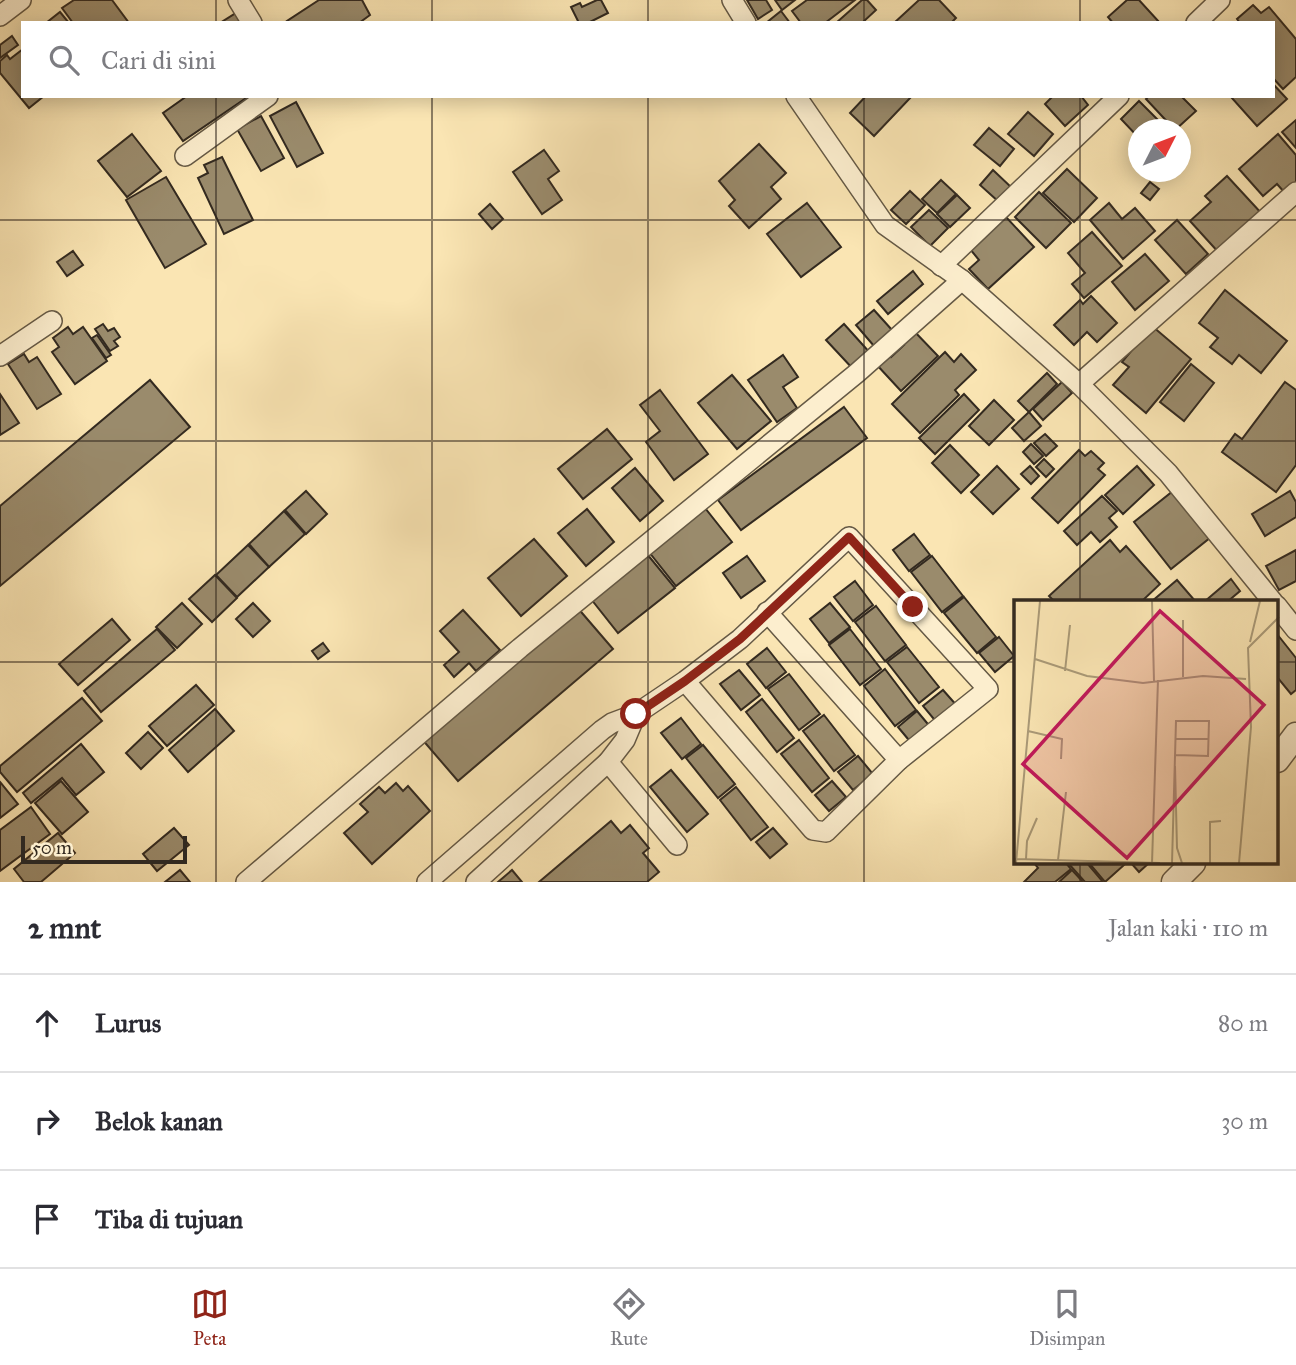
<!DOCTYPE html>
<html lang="id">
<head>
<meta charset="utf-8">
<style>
	body { margin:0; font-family:"IM FELL Great Primer",serif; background:#f2f2f3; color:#2b2b33 }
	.compass { position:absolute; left:1128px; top:119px; width:63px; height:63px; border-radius:50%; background:#fff; box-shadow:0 4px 18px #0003; rotate:48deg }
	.scale { position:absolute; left:21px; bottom:18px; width:166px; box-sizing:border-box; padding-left:7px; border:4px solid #332a20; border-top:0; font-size:19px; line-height:24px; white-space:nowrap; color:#332a20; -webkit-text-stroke:5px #fceece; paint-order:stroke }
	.stop { position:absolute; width:21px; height:21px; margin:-16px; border:5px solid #8f2418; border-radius:50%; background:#fff }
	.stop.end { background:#8f2418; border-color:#fff; box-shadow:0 2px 7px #0008 }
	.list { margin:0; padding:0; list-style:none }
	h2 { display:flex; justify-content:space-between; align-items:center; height:91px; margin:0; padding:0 28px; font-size:30px }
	h2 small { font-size:23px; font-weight:400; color:#7c7c81 }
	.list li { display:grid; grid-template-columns:46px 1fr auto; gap:21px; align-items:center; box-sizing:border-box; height:98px; padding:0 28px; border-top:2px solid #e1e1e2 }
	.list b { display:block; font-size:26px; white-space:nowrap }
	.list em { font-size:23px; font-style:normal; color:#7c7c81 }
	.icon { flex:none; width:38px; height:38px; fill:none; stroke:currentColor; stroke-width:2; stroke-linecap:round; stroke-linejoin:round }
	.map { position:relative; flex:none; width:1296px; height:882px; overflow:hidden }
	.search { position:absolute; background:#fff; box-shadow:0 4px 18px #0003; left:21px; right:21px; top:21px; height:77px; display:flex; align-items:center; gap:18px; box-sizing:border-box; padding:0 24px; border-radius:0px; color:#7c7c81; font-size:26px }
	.sheet { height:385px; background:#fff }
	nav { display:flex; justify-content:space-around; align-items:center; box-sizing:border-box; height:98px; border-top:2px solid #e1e1e2; background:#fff; font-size:19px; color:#7c7c81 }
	nav a { display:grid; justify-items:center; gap:4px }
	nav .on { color:#8f2418 }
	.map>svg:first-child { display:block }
</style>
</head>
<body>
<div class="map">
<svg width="1296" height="882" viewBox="0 0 1296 882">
	<rect width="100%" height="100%" fill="#fae5b3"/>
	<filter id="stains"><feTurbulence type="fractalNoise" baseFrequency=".00286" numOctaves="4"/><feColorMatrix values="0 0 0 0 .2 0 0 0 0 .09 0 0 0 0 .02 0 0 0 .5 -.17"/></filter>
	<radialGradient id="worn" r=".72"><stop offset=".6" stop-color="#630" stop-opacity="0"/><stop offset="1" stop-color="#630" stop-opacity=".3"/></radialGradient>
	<g fill="#9a8b6c" stroke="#332a20" stroke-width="2">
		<polygon points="74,0 112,0 129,23 73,23 62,8"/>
		<polygon points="319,0 362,0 370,15 359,23 289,23 287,21"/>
		<polygon points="597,0 601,0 608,13 588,23 579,23 571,7 580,3 582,7"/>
		<polygon points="747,0 766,0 772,10 758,19"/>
		<polygon points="775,0 795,0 782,10"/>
		<polygon points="807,0 855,0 825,23 801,23 792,11"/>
		<polygon points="862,0 867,0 876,10 862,23 836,23"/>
		<polygon points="919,0 939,0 956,18 951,23 894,23"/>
		<polygon points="1127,0 1139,0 1160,23 1113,23 1108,17"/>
		<polygon points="1253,5 1261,13 1269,7 1296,39 1296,77 1283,89 1273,78 1273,23 1240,23 1237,19"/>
		<polygon points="781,11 790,23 766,23"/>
		<polygon points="60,12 69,23 46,23"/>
		<polygon points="236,13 242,23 220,23"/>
		<polygon points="12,36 18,45 0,58 0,45"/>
		<polygon points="23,49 23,96 44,96 29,108 0,73 0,61 7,55 10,59"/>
		<polygon points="1273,84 1287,99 1257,126 1231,97 1273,96"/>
		<polygon points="187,96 249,96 183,141 163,113"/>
		<polygon points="866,96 912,96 874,136 850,113"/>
		<polygon points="1053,96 1081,96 1088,105 1065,126 1045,104"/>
		<polygon points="1149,96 1181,96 1196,111 1175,130 1146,99"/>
		<polygon points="1139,101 1168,130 1138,130 1138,137 1121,119"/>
		<polygon points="296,102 323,153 297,167 270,116"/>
		<polygon points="1028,112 1053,134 1034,156 1008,134"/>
		<polygon points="261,116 284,158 261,171 237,129"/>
		<polygon points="1296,120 1296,148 1282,132"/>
		<polygon points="989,128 1014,149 1000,166 974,145"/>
		<polygon points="132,134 161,171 127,197 98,161"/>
		<polygon points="1278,134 1296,155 1296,183 1285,193 1277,184 1263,196 1239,169"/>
		<polygon points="759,144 786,173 771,187 781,199 749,228 729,206 735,200 719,181"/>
		<polygon points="544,150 559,171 548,179 562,200 542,214 513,172"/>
		<polygon points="222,157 253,220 224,234 198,178 208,173 204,165"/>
		<polygon points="1067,169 1097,198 1074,222 1043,193"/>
		<polygon points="993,170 1012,188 999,202 980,185"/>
		<polygon points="1227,176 1263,215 1220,254 1190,221 1211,202 1205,196"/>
		<polygon points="166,177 206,244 165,268 126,200"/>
		<polygon points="941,180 956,194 937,213 922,199"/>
		<polygon points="1150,182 1159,189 1150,200 1141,193"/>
		<polygon points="910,191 925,205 906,224 891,210"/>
		<polygon points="1039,192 1071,223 1046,248 1015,217"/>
		<polygon points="957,195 970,208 950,227 937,214"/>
		<polygon points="807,203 841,247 801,277 767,234"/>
		<polygon points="1109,203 1122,219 1135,208 1155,231 1123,259 1090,220"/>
		<polygon points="490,204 503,219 492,229 479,214"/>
		<polygon points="929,210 948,228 930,246 911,227"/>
		<polygon points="1005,216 1034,247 988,289 969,269 979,260 970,249"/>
		<polygon points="1177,220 1208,254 1186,274 1155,240"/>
		<polygon points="1092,232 1122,266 1084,298 1072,284 1085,273 1068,253"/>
		<polygon points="73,251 83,265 67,276 57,262"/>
		<polygon points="1145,254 1169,281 1135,310 1112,282"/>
		<polygon points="913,271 923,284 888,314 877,301"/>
		<polygon points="1225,290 1287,341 1261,373 1239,355 1232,364 1210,347 1218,338 1199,323"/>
		<polygon points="1091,296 1117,323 1097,342 1087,332 1074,345 1054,325 1080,300 1083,304"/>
		<polygon points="874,310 892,330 874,346 856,325"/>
		<polygon points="103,324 108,331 114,328 120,337 114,341 118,346 110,351 95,329"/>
		<polygon points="844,324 871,354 854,370 826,340"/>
		<polygon points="1152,326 1191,359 1146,413 1113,385 1129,367 1122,362"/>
		<polygon points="68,327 73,334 83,327 107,361 75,384 52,352 59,347 53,338"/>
		<polygon points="913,330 938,356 901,391 876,364 888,354 891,357 904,345 900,341"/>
		<polygon points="97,335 111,355 106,358 92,338"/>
		<polygon points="945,352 954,362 961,354 976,370 955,390 959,395 920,433 892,404"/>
		<polygon points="24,354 29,362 37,357 61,394 37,409 8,364"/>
		<polygon points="783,355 798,377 783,387 797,408 777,422 748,380"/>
		<polygon points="1191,364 1214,383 1184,421 1160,402"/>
		<polygon points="1047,373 1057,384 1029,412 1018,401"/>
		<polygon points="732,375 771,421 737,449 698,403"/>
		<polygon points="150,380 190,427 0,586 0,506"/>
		<polygon points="1062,382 1072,393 1043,420 1033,409"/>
		<polygon points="1285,382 1296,390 1296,465 1276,492 1222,452 1235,434 1242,439"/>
		<polygon points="660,390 708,454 674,480 646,442 660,431 640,405"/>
		<polygon points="0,394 19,423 0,435"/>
		<polygon points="964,394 979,410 935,454 919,438"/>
		<polygon points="994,400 1014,420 989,445 969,426"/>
		<polygon points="844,407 867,438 741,530 718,500"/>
		<polygon points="1029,412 1041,426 1024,441 1012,428"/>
		<polygon points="607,429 632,459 583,499 558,469"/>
		<polygon points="1045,434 1057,446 1046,456 1034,443"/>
		<polygon points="1031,444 1043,456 1034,464 1023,452"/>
		<polygon points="950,445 979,475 961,493 932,463"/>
		<polygon points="1079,450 1085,456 1091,451 1104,463 1098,469 1105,475 1058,523 1032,498"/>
		<polygon points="1044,459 1054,469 1046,477 1036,467"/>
		<polygon points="997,466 1019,489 993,514 971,492"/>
		<polygon points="1030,466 1039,476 1031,484 1021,474"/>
		<polygon points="1137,466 1154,485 1123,514 1105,495"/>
		<polygon points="635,468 663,501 640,521 612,488"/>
		<polygon points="306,491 327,514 306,534 285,510"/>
		<polygon points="1173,491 1211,537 1171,569 1134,522"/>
		<polygon points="1290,491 1296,502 1296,517 1265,536 1252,514"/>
		<polygon points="1102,496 1117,511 1109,518 1117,527 1100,542 1091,532 1077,545 1064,531"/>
		<polygon points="705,508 732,542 676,586 649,552"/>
		<polygon points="587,509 614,542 586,566 558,533"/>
		<polygon points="284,511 305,534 269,567 249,544"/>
		<polygon points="914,534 930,555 909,571 893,550"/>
		<polygon points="534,539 567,576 521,616 488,578"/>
		<polygon points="1110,540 1120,552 1126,546 1160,584 1141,602 1055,602 1049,596"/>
		<polygon points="248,545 269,567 237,597 216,575"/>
		<polygon points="1296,550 1296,581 1279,590 1266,566"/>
		<polygon points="647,554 675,588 618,633 591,599"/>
		<polygon points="747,556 765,581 741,598 723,573"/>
		<polygon points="932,556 963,596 942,612 911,572"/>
		<polygon points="215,575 237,598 212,622 189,599"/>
		<polygon points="1231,579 1240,591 1227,602 1204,602"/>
		<polygon points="1177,580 1196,602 1151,602"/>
		<polygon points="855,581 873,605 853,621 834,597"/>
		<polygon points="964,597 996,637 977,653 944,613"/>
		<polygon points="182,603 202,624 177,648 156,627"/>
		<polygon points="253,603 270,621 253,637 236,619"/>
		<polygon points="830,603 850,627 829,643 810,619"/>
		<polygon points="576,606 613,649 458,781 421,738"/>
		<polygon points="876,606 906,645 885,661 855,622"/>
		<polygon points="463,610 500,650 476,671 469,663 454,677 444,665 459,652 440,631"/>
		<polygon points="112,619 130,640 78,685 59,664"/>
		<polygon points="157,629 175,650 101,712 84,691"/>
		<polygon points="850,629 881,669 860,685 829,645"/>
		<polygon points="1277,634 1296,658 1296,690 1291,694 1277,677"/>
		<polygon points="999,637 1014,656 995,672 979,653"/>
		<polygon points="323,643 329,651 318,659 312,651"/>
		<polygon points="907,647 939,687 919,703 887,662"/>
		<polygon points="767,648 786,672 766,688 747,664"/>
		<polygon points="885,669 916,710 895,726 864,686"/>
		<polygon points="739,670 760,695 741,710 720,684"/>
		<polygon points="789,674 820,714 799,730 768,689"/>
		<polygon points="196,685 214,705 167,746 149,726"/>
		<polygon points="943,690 958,707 938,724 923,706"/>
		<polygon points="82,698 102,721 17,792 0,772 0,766"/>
		<polygon points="762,699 794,738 777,752 746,712"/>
		<polygon points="215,709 234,731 188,772 169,750"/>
		<polygon points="917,711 932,729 913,745 898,727"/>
		<polygon points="824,715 855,755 834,771 803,731"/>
		<polygon points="681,718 701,744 682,759 661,733"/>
		<polygon points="148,732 163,748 141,769 126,753"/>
		<polygon points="799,740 829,778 812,792 781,754"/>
		<polygon points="81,744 104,772 76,795 62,778 31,803 23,793"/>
		<polygon points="703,745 735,784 718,798 686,758"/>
		<polygon points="858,756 873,774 853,790 838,772"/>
		<polygon points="671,770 708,814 687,832 650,787"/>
		<polygon points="61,781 88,812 62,834 35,803"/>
		<polygon points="832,781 846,797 829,811 815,795"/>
		<polygon points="0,782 18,804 0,818"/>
		<polygon points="396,783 403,791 408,786 430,811 372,864 344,833 368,812 360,804 379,787 385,793"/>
		<polygon points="736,787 768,827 751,840 720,800"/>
		<polygon points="31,807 50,834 0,871 0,830"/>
		<polygon points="611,821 621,833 630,825 649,848 643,853 659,872 647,882 539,882"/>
		<polygon points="174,828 189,845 157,871 143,854"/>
		<polygon points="773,828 787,844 770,858 756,842"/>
		<polygon points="58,833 75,853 41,882 24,882 14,869"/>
		<polygon points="1034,863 1066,863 1071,869 1055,882 1024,882 1038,868"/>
		<polygon points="1068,863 1087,863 1103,882 1085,882"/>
		<polygon points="1089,863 1122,863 1124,865 1105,882"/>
		<polygon points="1131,863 1149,863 1139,872"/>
		<polygon points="180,870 190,882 165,882"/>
		<polygon points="512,870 522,882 498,882"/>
		<polygon points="1072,870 1083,882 1059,882"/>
	</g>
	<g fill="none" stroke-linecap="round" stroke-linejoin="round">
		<defs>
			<g id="minor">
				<polyline points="238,0 252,23"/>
				<polyline points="732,0 746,23"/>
				<polyline points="0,16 21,0"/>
				<polyline points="1196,23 1220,0"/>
				<polyline points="796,96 885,225 962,280 1079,384 1168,473 1273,602"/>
				<polyline points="185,156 268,96"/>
				<polyline points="941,266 1119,96"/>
				<polyline points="0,356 52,321"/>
				<polyline points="1079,384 1296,192"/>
				<polyline points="1277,606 1296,630"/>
				<polyline points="767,612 899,760"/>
				<polyline points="608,762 677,845"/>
				<polyline points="246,882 520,648 857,373 962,280"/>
				<polyline points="427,882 602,730 612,723 636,714 685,681 740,639 849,537 988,689 899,760 826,832 813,830 685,681"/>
				<polyline points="476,882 608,762 625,740 636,714"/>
			</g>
			<g id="tertiary">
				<polyline points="1277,760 1296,735"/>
				<polyline points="1174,882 1193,863"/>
			</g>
		</defs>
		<use href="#minor" stroke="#655945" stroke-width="22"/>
		<use href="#tertiary" stroke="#655945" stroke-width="27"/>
		<use href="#minor" stroke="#fceece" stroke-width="19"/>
		<use href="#tertiary" stroke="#fceece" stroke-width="24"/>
	</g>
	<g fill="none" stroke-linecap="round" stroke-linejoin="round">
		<polyline stroke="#8f2418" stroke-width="9" points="636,714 685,681 740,639 849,537 913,607"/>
	</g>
	<path fill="none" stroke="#332a20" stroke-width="2" stroke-opacity="0.55" d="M 216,0 L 216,23M 432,0 L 432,23M 648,0 L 648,23M 864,0 L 864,23M 1080,0 L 1080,23M 216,96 L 216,882M 432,96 L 432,882M 648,96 L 648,882M 864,96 L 864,882M 1080,96 L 1080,602M 0,220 L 1296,220M 0,441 L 1296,441M 0,662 L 1016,662M 1277,662 L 1296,662M 1080,863 L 1080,882"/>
	<g transform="translate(1014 600)">
		<rect width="264" height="264" fill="#fae5b3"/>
		<path fill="none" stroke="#aa9a78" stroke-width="2" d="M 138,1 L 140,81M 236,42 L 246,1M 21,59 L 73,76 L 129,83 L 189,76 L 232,79M 51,71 L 56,25M 169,77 L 169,20M 14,131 L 48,139 L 47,159M 162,139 L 194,139M 161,166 L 163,248 L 168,263M 0,259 L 146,263M 12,259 L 13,241 L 23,218M 44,260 L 52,192M 2,263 L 26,1M 138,263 L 144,80M 158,263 L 162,121 L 195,121 L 194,156 L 162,155M 196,263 L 196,222 L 207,221M 225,263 L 237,127 L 234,48 L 265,17"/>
		<path fill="#c2185b" fill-opacity="0.15" stroke="#c2185b" stroke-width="3.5" d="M 146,11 L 250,105 L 113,258 L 9,164 Z"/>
		<rect width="264" height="264" fill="none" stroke="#332a20" stroke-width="3.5"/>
	</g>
	<rect width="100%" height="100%" filter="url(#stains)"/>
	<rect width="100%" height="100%" fill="url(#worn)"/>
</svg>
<svg class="compass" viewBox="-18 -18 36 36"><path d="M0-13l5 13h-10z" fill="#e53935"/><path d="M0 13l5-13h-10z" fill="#7c7c81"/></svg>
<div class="scale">50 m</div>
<div class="stop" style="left:636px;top:714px"></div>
<div class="stop end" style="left:913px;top:607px"></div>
<div class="search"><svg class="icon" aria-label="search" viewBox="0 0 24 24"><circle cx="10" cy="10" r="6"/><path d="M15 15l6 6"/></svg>Cari di sini</div>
</div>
<section class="sheet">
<h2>2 mnt<small>Jalan kaki · 110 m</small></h2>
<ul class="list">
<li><svg class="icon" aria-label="ahead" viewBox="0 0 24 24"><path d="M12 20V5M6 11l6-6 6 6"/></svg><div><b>Lurus</b></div><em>80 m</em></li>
<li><svg class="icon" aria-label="right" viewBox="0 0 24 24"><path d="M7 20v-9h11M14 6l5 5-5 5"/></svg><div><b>Belok kanan</b></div><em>30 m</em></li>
<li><svg class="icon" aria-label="arrive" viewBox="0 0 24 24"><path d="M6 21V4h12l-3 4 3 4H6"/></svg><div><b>Tiba di tujuan</b></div></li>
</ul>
</section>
<nav>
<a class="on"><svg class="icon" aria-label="map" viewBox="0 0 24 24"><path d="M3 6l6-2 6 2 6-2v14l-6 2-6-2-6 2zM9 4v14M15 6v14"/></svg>Peta</a>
<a><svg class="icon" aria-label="directions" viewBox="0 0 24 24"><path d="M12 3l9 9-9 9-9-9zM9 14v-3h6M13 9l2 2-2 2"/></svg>Rute</a>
<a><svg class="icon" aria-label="saved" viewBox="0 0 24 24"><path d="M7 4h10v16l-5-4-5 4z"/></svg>Disimpan</a>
</nav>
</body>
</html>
